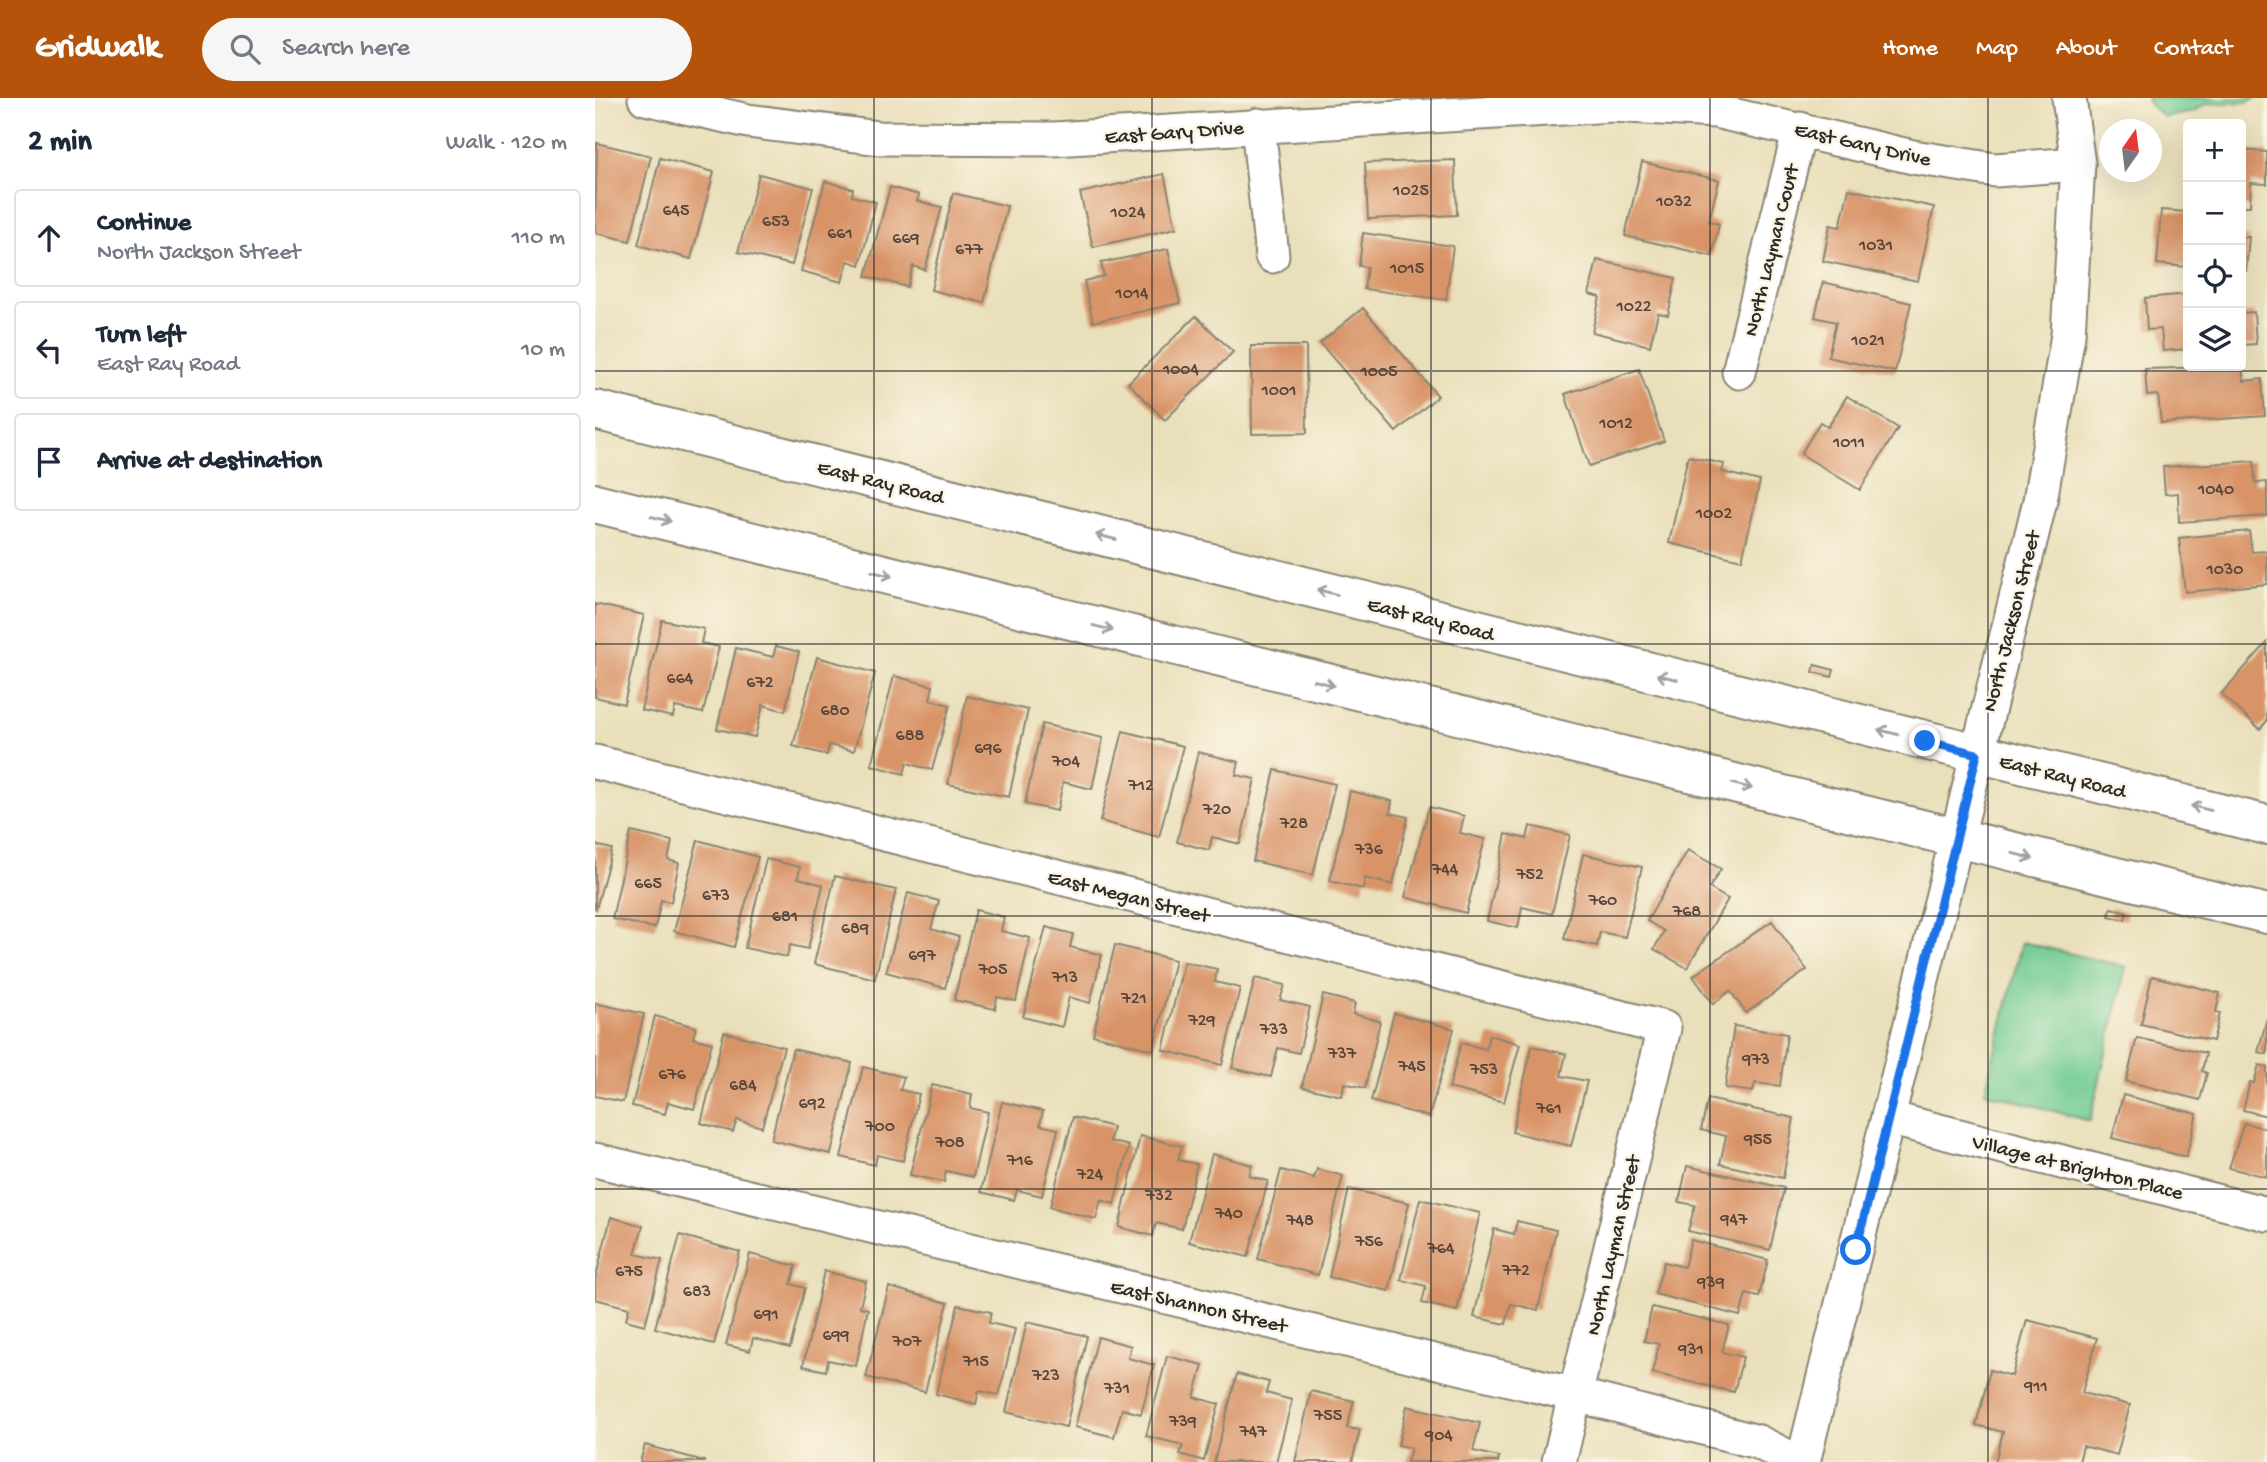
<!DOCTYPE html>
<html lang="en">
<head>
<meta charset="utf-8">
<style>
	body { margin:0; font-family:"Gochi Hand",sans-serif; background:#f6f6f7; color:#1f2937 }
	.controls { position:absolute; right:21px; top:21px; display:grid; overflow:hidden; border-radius:7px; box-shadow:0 7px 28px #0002 }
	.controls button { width:63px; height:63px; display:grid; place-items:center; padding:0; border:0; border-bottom:2px solid #e0e1e3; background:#fff; color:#1f2937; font:35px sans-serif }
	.compass { position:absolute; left:1504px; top:21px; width:63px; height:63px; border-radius:50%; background:#fff; box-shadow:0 7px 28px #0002; rotate:14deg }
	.stop { position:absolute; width:21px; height:21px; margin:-16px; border:5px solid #1a73e8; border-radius:50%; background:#fff }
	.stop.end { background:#1a73e8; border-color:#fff; box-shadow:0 2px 7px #0008 }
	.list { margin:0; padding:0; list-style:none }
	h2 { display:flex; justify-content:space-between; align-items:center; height:91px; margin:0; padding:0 28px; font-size:30px }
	h2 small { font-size:23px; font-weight:400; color:#747a83 }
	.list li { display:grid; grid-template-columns:46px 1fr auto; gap:21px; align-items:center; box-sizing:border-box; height:98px; margin:0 14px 14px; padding:0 14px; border:2px solid #e0e1e3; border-radius:7px }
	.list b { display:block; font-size:26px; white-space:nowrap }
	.list p { margin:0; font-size:23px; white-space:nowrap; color:#747a83 }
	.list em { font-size:23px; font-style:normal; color:#747a83 }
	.icon { flex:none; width:38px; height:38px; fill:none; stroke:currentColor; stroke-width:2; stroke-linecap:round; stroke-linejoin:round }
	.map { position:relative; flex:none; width:1672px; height:1364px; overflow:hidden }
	header { display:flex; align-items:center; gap:42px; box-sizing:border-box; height:98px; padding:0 35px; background:#b45309; color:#fff }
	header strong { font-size:33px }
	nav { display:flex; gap:38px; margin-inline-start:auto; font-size:24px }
	.search { width:490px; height:63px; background:#f6f6f7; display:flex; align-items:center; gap:18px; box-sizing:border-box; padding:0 24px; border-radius:38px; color:#747a83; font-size:26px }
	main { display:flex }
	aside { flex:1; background:#fff }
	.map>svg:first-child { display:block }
</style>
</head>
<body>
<header>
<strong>Gridwalk</strong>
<div class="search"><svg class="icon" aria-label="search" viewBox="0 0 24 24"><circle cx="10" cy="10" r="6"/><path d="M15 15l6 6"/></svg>Search here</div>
<nav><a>Home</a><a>Map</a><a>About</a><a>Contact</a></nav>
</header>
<main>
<aside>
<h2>2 min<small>Walk · 120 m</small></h2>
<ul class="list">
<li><svg class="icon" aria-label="ahead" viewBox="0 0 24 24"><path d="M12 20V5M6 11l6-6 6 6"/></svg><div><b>Continue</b><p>North Jackson Street</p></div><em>110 m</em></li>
<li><svg class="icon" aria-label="left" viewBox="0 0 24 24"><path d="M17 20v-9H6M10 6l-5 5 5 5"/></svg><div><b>Turn left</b><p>East Ray Road</p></div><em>10 m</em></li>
<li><svg class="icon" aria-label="arrive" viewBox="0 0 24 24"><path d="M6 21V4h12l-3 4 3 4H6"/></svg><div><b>Arrive at destination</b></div></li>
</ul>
</aside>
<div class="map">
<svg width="1672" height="1364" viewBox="0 0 1672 1364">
	<rect width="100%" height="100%" fill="#fcf5e5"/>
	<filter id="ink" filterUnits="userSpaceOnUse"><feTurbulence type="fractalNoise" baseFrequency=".0143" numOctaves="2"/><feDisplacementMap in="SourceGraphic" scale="14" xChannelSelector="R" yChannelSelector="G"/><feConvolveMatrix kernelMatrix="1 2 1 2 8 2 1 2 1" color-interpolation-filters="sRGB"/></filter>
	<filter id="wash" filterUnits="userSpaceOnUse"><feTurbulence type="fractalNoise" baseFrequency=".00686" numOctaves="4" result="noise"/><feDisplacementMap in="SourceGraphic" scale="28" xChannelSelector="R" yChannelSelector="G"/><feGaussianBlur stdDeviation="1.57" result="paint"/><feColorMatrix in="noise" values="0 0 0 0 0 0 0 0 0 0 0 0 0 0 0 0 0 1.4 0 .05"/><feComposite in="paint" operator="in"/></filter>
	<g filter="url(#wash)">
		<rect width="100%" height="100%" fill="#e9dfba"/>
		<g fill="#72cc94" stroke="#4e7c60" stroke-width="2">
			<polygon points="1552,0 1662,0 1652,4 1610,6 1599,14 1569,19 1555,7"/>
			<polygon points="1427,844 1531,869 1495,1023 1390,994"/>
		</g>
		<g id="blocks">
			<g fill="#d89366">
				<polygon points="2,45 56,58 35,143 0,135"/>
				<polygon points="1646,52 1672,54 1672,86 1656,85 1655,108 1646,108"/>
				<polygon points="65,60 119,74 96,161 43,147"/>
				<polygon points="860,62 862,117 773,121 770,65"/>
				<polygon points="1047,64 1124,82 1114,123 1124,126 1117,158 1030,138"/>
				<polygon points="164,76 218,90 197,167 143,154"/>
				<polygon points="569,76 581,130 498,149 485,95"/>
				<polygon points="230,83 258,91 257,98 281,104 265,167 253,163 247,184 206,173"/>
				<polygon points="295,89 324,97 322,103 347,109 330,172 318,168 312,189 271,178"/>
				<polygon points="1254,91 1339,109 1323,183 1228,163 1235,127 1245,129"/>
				<polygon points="358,95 412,108 389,205 336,192"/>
				<polygon points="1566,112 1593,114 1593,169 1562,166"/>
				<polygon points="768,135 858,148 851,202 769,191 772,169 764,168"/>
				<polygon points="1646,139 1654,139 1651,173 1646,173"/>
				<polygon points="573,151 585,205 498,224 489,183 509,178 506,165"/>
				<polygon points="1002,162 1081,180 1073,217 1063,215 1055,248 997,234 1005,199 994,196"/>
				<polygon points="1228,184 1316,205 1300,274 1233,259 1241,224 1220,219"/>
				<polygon points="1593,196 1593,251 1568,253 1566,231 1552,232 1550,200"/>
				<polygon points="768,210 843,298 801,334 725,245"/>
				<polygon points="1659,214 1661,246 1646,247 1646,215"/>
				<polygon points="601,218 638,254 570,322 533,285"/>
				<polygon points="656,248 711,248 712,335 657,336"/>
				<polygon points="1646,264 1649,283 1667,281 1670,318 1566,325 1563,297 1552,298 1550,271 1646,268"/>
				<polygon points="1044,271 1069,343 994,368 970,296"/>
				<polygon points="1252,298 1303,330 1265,392 1206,356 1225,324 1233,329"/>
				<polygon points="1093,358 1129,366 1127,374 1165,383 1147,462 1074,445"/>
				<polygon points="1659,363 1660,385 1672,384 1672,418 1584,424 1583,395 1570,396 1568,369"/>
				<polygon points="1654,433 1657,454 1672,453 1672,486 1590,494 1584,440"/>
				<polygon points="0,506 49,517 29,606 0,599"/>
				<polygon points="67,522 109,531 106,545 124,549 108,615 80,609 78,619 46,612"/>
				<polygon points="1672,545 1672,623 1665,631 1626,596"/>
				<polygon points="181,548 204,554 190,613 168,607 160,639 122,631 141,550 178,559"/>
				<polygon points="222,559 280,575 259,653 234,647 232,657 198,648"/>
				<polygon points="1220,567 1239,572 1237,579 1218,574"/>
				<polygon points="299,578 338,588 335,602 355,607 337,672 312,665 309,676 276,667"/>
				<polygon points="372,598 433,612 414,699 353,686"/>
				<polygon points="447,626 508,640 497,691 468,684 462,713 430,706"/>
				<polygon points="528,633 588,648 564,739 505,723"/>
				<polygon points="603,654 644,664 641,677 660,681 645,746 617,739 614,752 582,744"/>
				<polygon points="680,672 740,686 718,777 658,763"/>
				<polygon points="755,693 797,703 795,715 813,719 798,787 770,780 768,791 735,783"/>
				<polygon points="834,709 869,718 865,735 890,741 871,815 810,799"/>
				<polygon points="935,728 975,737 957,816 927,809 923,830 892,823 911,736 932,741"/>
				<polygon points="36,734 77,743 73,762 84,765 76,804 66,802 60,830 17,821"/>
				<polygon points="103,742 163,759 139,849 79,833"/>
				<polygon points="0,747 17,751 1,811 0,810"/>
				<polygon points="1093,752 1126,771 1114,790 1133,801 1092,870 1059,851 1069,833 1052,823"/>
				<polygon points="988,756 1047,769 1030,839 1005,834 1002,848 969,841"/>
				<polygon points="171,761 205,769 203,780 228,787 213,851 195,847 192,859 150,850"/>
				<polygon points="240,778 301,792 280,881 219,866"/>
				<polygon points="313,795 344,803 336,831 364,839 350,890 291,874"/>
				<polygon points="1516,810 1532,814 1530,822 1514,818"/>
				<polygon points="381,812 409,819 406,833 435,840 421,903 402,899 400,911 359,902"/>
				<polygon points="1177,823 1212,872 1151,915 1135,893 1118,906 1098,878"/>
				<polygon points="451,829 478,836 475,849 507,857 495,905 474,899 467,929 428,919"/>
				<polygon points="520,847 580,862 558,952 498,937"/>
				<polygon points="589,864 622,871 620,884 645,890 627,967 568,952"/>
				<polygon points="1557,878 1625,895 1621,914 1625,915 1618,943 1546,926"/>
				<polygon points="660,880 690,887 685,902 715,909 704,955 683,950 676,979 637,970"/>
				<polygon points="728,897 760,905 758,916 785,923 770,990 749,985 747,998 707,989"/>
				<polygon points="0,905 49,916 28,1004 0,998"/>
				<polygon points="799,915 859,931 834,1019 776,1003"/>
				<polygon points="60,918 101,929 98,940 117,945 99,1011 73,1004 70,1016 37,1008"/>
				<polygon points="1672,920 1672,956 1663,954"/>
				<polygon points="1139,928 1192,936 1185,988 1160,985 1158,994 1130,990"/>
				<polygon points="129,934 189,949 167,1029 142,1022 138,1034 106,1025"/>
				<polygon points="894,937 925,946 909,1004 854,990 866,945 891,951"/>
				<polygon points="1542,940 1611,955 1607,973 1612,975 1605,1002 1531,983"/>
				<polygon points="937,948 971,956 966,978 992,983 976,1048 917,1034"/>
				<polygon points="198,951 257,965 236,1056 176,1042"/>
				<polygon points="1664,967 1672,969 1672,1018 1648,1012 1655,984 1659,985"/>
				<polygon points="268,969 309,979 305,992 324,996 308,1063 282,1057 280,1067 246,1059"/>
				<polygon points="337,987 377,996 375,1010 393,1014 378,1079 351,1073 349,1084 315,1077"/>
				<polygon points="1528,997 1602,1016 1591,1059 1517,1040"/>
				<polygon points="1113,1001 1199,1020 1188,1080 1125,1066 1131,1038 1106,1032"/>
				<polygon points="407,1004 448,1013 445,1027 463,1031 447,1098 422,1092 419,1102 386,1094"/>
				<polygon points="478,1019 518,1029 515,1043 534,1048 519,1106 506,1102 501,1121 455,1109"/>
				<polygon points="1649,1025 1672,1031 1672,1079 1634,1070"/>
				<polygon points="545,1038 587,1048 583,1062 602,1066 587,1131 561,1125 558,1138 524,1129"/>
				<polygon points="617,1056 657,1067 654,1078 673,1083 653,1159 594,1144"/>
				<polygon points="1092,1068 1189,1090 1175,1152 1093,1133 1100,1107 1084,1104"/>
				<polygon points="722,1071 748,1078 723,1177 663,1161 686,1072 719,1080"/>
				<polygon points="754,1091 814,1105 794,1193 734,1179"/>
				<polygon points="825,1101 885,1115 862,1213 827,1205 831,1188 806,1182"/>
				<polygon points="16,1119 48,1128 40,1156 67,1162 50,1227 31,1222 34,1210 0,1201 0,1182"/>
				<polygon points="922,1123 961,1132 943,1212 916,1206 911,1226 879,1219 899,1131 919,1136"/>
				<polygon points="85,1137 145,1154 119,1246 60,1230"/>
				<polygon points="1096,1142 1173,1162 1164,1199 1151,1196 1145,1218 1060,1196 1069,1164 1089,1169"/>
				<polygon points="155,1156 201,1168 196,1186 210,1190 195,1250 158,1240 155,1253 131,1247"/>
				<polygon points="229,1173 271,1183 265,1209 273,1211 261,1268 233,1262 231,1273 208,1268"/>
				<polygon points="294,1189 353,1205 330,1294 271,1279"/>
				<polygon points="363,1207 396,1214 394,1225 420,1231 404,1297 384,1293 381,1306 341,1296"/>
				<polygon points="1057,1209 1134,1227 1127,1254 1148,1259 1139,1294 1057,1275 1064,1246 1049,1243"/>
				<polygon points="1432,1222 1502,1240 1487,1295 1535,1307 1522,1357 1488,1348 1484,1364 1400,1364 1408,1334 1381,1327 1395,1272 1417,1278"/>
				<polygon points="432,1224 492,1238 471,1329 411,1314"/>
				<polygon points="503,1239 536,1248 533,1260 559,1267 546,1316 527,1311 519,1339 480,1329"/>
				<polygon points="572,1258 608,1267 599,1299 624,1306 609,1363 585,1356 588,1347 551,1338"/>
				<polygon points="642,1276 674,1284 671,1295 697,1302 681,1364 619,1364"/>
				<polygon points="716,1293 759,1303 752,1330 765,1332 757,1364 700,1364"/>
				<polygon points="812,1308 885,1325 878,1353 904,1359 903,1364 812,1364 816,1350 803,1347"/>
				<polygon points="50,1347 109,1363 109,1364 45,1364"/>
			</g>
		</g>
	</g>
	<g filter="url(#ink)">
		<use href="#blocks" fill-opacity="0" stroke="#8a8572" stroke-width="2"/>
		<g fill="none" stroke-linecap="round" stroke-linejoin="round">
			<defs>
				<g id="minor">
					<polyline points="50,0 153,23 284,40 459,41 1017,7 1120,13 1318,59 1400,72 1483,66"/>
					<polyline points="663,27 677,158"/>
					<polyline points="1144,274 1205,31"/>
					<polyline points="0,664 1069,930 964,1364"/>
					<polyline points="1293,1020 1672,1116"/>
					<polyline points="0,1062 981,1297 1163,1344 1203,1364"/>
					<polyline points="1208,1364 1445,403 1473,237 1483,66 1474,0"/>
				</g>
				<g id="primary">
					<polyline points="0,312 1672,727"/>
					<polyline points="0,405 1672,816"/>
				</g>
			</defs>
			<use href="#minor" stroke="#8a8572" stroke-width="37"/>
			<use href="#primary" stroke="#8a8572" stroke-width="42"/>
			<use href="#minor" stroke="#fff" stroke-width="33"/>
			<use href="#primary" stroke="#fff" stroke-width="38"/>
		</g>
		<defs><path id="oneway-shaft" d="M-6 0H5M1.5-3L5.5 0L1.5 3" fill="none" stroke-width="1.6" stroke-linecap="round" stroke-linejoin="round" transform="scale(1.75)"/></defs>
		<g stroke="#a0a0a0">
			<use href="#oneway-shaft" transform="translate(66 421) rotate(14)"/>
			<use href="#oneway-shaft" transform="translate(511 439) rotate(-166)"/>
			<use href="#oneway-shaft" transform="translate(287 476) rotate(14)"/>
			<use href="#oneway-shaft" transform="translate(732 494) rotate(-166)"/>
			<use href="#oneway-shaft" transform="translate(508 530) rotate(14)"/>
			<use href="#oneway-shaft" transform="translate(1072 579) rotate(-166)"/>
			<use href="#oneway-shaft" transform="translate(729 585) rotate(14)"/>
			<use href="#oneway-shaft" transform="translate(1293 634) rotate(-166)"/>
			<use href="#oneway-shaft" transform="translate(1147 688) rotate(14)"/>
			<use href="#oneway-shaft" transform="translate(1606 710) rotate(-166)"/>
			<use href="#oneway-shaft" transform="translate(1428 758) rotate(14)"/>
		</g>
	</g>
	<g fill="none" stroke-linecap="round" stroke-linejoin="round" filter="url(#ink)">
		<polyline stroke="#1a73e8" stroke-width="9" points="1261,1152 1382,656 1330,643"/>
	</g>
	<path fill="none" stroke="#2b2b2b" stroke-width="2" stroke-opacity="0.55" d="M 279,0 L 279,1364M 557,0 L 557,1364M 836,0 L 836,1364M 1115,0 L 1115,1364M 1393,0 L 1393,1364M 0,273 L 1672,273M 0,546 L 1672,546M 0,818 L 1672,818M 0,1091 L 1672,1091"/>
	<g text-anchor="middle" stroke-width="5" stroke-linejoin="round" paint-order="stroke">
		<g font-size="18" fill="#56453a">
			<text x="816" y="97">1025</text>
			<text x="1079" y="108">1032</text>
			<text x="81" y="117">645</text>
			<text x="533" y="119">1024</text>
			<text x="181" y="128">653</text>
			<text x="245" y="140">661</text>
			<text x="311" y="145">669</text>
			<text x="1281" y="152">1031</text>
			<text x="374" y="156">677</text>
			<text x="812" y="175">1015</text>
			<text x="537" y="200">1014</text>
			<text x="1039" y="213">1022</text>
			<text x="1273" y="247">1021</text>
			<text x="586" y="276">1004</text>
			<text x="784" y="278">1005</text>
			<text x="684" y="297">1001</text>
			<text x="1021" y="330">1012</text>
			<text x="1254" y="349">1011</text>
			<text x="1621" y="396">1040</text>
			<text x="1119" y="420">1002</text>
			<text x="1630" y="476">1030</text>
			<text x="85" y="585">664</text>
			<text x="165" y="589">672</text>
			<text x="240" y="617">680</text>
			<text x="315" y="642">688</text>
			<text x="393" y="655">696</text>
			<text x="471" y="668">704</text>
			<text x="546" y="692">712</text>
			<text x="622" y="716">720</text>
			<text x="699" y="730">728</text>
			<text x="774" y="756">736</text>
			<text x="850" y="776">744</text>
			<text x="935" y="781">752</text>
			<text x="53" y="790">665</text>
			<text x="121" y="802">673</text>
			<text x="1008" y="807">760</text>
			<text x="1092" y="818">768</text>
			<text x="190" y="823">681</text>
			<text x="260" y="835">689</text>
			<text x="327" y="862">697</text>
			<text x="398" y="876">705</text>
			<text x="470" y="884">713</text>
			<text x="539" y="905">721</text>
			<text x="607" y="927">729</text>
			<text x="679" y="936">733</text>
			<text x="747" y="960">737</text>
			<text x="1161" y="966">973</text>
			<text x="817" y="973">745</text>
			<text x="889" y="976">753</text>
			<text x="77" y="981">676</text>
			<text x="148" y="992">684</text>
			<text x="217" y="1010">692</text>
			<text x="954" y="1015">761</text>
			<text x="285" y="1033">700</text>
			<text x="1163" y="1046">955</text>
			<text x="355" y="1049">708</text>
			<text x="425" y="1067">716</text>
			<text x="495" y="1081">724</text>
			<text x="564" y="1102">732</text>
			<text x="634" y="1120">740</text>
			<text x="1139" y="1126">947</text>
			<text x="705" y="1127">748</text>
			<text x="774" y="1148">756</text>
			<text x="846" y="1155">764</text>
			<text x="921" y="1177">772</text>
			<text x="34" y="1178">675</text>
			<text x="1116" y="1189">939</text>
			<text x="102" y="1198">683</text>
			<text x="171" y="1221">691</text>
			<text x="241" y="1242">699</text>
			<text x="312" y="1248">707</text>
			<text x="1096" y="1256">931</text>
			<text x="381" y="1268">715</text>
			<text x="451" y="1282">723</text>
			<text x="1441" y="1293">911</text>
			<text x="522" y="1295">731</text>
			<text x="733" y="1322">755</text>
			<text x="588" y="1328">739</text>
			<text x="658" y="1338">747</text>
			<text x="844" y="1342">904</text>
		</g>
		<g font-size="21" fill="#2b2b2b" stroke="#fcf5e5">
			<text transform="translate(579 33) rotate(-4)" y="7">East Gary Drive</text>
			<text transform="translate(1268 45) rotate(13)" y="7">East Gary Drive</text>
			<text transform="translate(1175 152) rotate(-76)" y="7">North Layman Court</text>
			<text transform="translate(286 383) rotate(14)" y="7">East Ray Road</text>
			<text transform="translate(836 520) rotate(14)" y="7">East Ray Road</text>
			<text transform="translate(1415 523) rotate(-76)" y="7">North Jackson Street</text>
			<text transform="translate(1468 677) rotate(14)" y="7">East Ray Road</text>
			<text transform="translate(534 797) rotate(14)" y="7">East Megan Street</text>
			<text transform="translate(1483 1068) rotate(14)" y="7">Village at Brighton Place</text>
			<text transform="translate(1017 1147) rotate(-77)" y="7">North Layman Street</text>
			<text transform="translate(604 1207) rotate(13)" y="7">East Shannon Street</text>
		</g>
	</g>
</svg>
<div class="controls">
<button>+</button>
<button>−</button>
<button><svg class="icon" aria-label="locate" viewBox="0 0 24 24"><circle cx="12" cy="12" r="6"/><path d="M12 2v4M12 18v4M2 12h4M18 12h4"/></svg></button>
<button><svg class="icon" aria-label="layers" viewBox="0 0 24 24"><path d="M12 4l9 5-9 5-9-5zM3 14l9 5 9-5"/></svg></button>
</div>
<svg class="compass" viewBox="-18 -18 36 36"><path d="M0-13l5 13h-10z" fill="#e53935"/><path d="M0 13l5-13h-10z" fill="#747a83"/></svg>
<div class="stop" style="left:1261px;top:1152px"></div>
<div class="stop end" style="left:1330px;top:643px"></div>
</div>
</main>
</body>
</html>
